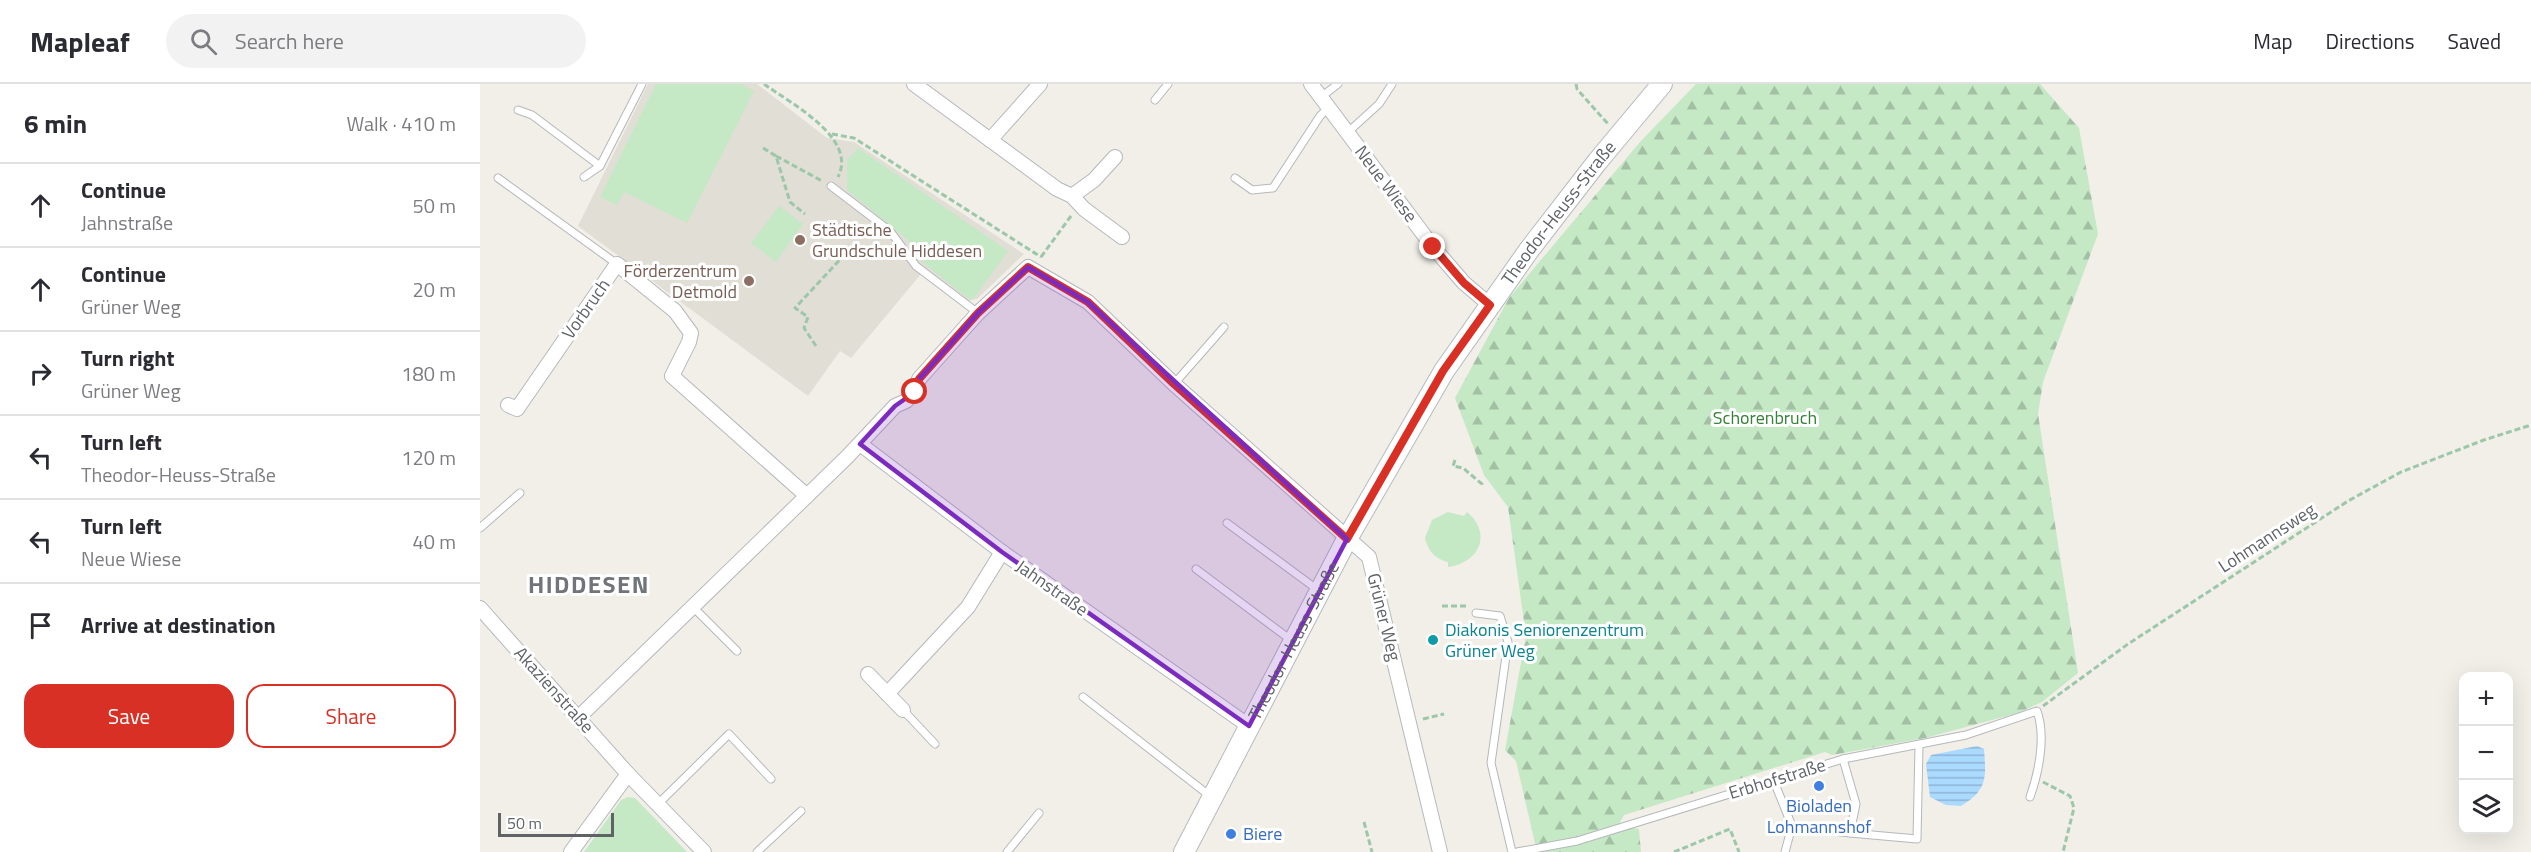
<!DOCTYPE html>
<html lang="en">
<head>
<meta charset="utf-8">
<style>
	body { margin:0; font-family:"Titillium Web",sans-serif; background:#f2f2f3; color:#2b2b33 }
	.controls { position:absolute; right:18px; bottom:18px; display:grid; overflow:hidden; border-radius:12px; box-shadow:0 6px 24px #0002 }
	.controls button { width:54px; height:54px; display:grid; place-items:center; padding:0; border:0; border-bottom:2px solid #e1e1e2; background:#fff; color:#2b2b33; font:30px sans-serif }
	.scale { position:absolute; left:18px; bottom:15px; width:116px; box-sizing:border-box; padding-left:6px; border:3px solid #5f6368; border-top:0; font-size:16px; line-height:21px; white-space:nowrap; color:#5f6368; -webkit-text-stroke:4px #fff; paint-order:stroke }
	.stop { position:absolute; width:18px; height:18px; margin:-14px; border:4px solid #d93025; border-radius:50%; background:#fff }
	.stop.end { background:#d93025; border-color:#fff; box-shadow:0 2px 6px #0008 }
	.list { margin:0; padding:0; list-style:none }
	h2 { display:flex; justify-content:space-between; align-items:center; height:78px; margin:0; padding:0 24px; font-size:26px }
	h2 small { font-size:20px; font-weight:400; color:#7c7c81 }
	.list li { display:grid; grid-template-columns:39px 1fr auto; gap:18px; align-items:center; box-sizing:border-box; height:84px; padding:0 24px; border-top:2px solid #e1e1e2 }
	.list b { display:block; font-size:22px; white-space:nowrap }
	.list p { margin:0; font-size:20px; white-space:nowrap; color:#7c7c81 }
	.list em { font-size:20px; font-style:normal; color:#7c7c81 }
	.actions { display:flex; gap:12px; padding:18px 24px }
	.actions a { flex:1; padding:14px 0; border:2px solid #d93025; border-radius:18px; text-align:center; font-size:21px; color:#d93025 }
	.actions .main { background:#d93025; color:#fff }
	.icon { flex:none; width:33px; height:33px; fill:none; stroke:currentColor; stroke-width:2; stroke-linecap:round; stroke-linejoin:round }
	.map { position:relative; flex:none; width:2051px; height:768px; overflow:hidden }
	header { display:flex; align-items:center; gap:36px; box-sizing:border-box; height:84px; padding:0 30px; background:#fff; border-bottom:2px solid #e1e1e2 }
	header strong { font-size:28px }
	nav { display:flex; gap:33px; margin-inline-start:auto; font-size:21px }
	.search { width:420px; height:54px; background:#f2f2f3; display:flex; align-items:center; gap:15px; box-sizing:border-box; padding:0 21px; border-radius:33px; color:#7c7c81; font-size:22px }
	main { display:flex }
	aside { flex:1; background:#fff }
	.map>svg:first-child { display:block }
</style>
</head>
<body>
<header>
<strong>Mapleaf</strong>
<div class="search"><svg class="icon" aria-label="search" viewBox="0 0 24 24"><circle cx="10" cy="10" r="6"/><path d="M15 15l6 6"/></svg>Search here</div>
<nav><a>Map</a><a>Directions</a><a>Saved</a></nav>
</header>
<main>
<aside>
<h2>6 min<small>Walk · 410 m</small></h2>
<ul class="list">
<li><svg class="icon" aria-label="ahead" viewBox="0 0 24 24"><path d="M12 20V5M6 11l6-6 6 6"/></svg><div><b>Continue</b><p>Jahnstraße</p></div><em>50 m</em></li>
<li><svg class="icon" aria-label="ahead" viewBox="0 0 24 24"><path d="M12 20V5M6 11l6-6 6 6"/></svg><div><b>Continue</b><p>Grüner Weg</p></div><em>20 m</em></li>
<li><svg class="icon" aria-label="right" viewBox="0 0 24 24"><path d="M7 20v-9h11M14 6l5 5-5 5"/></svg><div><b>Turn right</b><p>Grüner Weg</p></div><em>180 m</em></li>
<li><svg class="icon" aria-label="left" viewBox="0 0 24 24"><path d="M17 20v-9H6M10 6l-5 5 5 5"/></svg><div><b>Turn left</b><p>Theodor-Heuss-Straße</p></div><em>120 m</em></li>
<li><svg class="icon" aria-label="left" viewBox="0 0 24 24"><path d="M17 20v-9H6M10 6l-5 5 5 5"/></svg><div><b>Turn left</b><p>Neue Wiese</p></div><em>40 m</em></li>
<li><svg class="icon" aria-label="arrive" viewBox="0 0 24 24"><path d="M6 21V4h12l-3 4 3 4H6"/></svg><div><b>Arrive at destination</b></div></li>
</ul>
<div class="actions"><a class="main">Save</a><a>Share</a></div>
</aside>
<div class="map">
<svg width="2051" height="768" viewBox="0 0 2051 768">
	<defs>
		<pattern id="forest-firs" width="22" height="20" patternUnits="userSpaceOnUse" patternTransform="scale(1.5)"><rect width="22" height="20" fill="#c5e8c5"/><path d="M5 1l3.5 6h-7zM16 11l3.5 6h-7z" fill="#a3c0a4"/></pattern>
		<pattern id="water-rules" width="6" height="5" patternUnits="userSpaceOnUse" patternTransform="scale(1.5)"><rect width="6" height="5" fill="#aadaff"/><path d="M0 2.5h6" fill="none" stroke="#8eb4d2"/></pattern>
	</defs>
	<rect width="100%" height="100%" fill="#f1efe8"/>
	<polygon fill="#e1ded6" points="168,0 277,0 347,54 374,58 544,170 497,215 488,217 446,184 371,274 360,267 328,312 98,142"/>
	<polygon fill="url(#forest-firs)" points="1216,0 1560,0 1599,44 1618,150 1563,298 1558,330 1598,589 1562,618 1538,629 1445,654 1352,671 1345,668 1144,731 1139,740 1159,745 1161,768 1057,768 1036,677 1025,666 1046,552 1028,423 1004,391 975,314 1029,214 1160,58"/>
	<g fill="#c5e8c5">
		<polygon points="176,0 261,0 274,7 207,139 144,108 137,121 120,113"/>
		<polygon points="378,64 528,167 494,214 489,215 446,181 428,156 367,106 367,76"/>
		<polygon points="299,122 323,140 296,178 271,159"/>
		<path d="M 968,428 L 984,432 L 987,428 C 1013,450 999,479 968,483 L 968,478 C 955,475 948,467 945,454 L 952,436 Z"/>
		<polygon points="148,713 155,714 207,768 104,768 141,716"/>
	</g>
	<path fill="url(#water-rules)" d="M 1497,662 L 1504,665 C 1506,693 1508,706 1481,722 L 1466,721 L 1450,713 L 1446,680 L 1451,671 Z"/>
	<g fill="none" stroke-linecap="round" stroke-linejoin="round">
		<defs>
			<g id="lane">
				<polyline points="841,13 858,0"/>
				<polyline points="675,16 688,0"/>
				<polyline points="38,26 52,31 120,82"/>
				<polyline points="867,49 899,20 912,0"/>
				<polyline points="104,93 120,82 162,0"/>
				<polyline points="18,94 137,180"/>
				<polyline points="755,94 772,106 793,104 840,32 848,24"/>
				<polyline points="351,102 410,147 436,182 498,229"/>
				<polyline points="694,300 744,243"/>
				<polyline points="747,439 838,506"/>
				<polyline points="0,444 40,409"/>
				<polyline points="716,485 811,556"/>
				<polyline points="211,521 257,567"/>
				<polyline points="996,529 1020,532 1028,558 1011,679 1032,768"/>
				<polyline points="603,613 730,712"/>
				<polyline points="423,626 455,660"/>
				<polyline points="1293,695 1312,742 1305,768"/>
				<polyline points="178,720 249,650 291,695"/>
				<polyline points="1312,742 1370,749 1376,720 1363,675"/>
				<polyline points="1370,749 1437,755 1439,662"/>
				<polyline points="277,768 321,727"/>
				<polyline points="527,768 559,729"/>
				<path d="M 1037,768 L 1097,757 L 1363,675 L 1486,651 L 1557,627 C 1566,652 1559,688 1550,713"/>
			</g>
			<g id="street">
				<polyline points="434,0 577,105 592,112 604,125 642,153"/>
				<polyline points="831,0 953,163 984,199 1010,221"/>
				<polyline points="510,56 560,0"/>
				<polyline points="592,112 614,96 635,73"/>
				<polyline points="28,321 37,325 137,180 195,227 211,249 209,258 192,292 327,412"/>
				<polyline points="380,360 522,468 769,642"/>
				<polyline points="0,524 148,690 224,768"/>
				<polyline points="388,590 423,626"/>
				<polyline points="407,610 488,523 522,468"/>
				<polyline points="99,633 367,373 415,322 426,317 435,308 439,295 498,229 548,183 608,218 694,300 889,473 960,768"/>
				<polyline points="91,768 148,690"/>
			</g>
			<g id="secondary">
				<path id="s1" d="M 704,768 L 867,455 L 964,287 L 1049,166 L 1117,78 L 1182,0"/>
			</g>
		</defs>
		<use href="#lane" stroke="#b5b8bc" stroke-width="9"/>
		<use href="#street" stroke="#b5b8bc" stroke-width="16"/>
		<use href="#secondary" stroke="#b6babf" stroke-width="22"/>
		<g stroke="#9cc7a9" stroke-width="3" stroke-dasharray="6 3" stroke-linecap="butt">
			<path d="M 284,0 C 310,19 378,54 358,93"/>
			<polyline points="1096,0 1097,5 1128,40"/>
			<polyline points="352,50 374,54 561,173"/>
			<polyline points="283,64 296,72 310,118 325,130"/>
			<polyline points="296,72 342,97"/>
			<polyline points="561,173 591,132"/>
			<polyline points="336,262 324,244 328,233 315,224 367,168"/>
			<polyline points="975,376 973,382 983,384 1002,400 1000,403"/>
			<polyline points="962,522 988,522"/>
			<polyline points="1563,622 1648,560 1868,417 1921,388 2004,356 2051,341"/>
			<polyline points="943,635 964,630"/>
			<polyline points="1563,698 1590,712 1594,724 1583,768"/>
			<polyline points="884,738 892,768"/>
			<polyline points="1194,768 1250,745 1259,768"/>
		</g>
		<use href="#lane" stroke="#fff" stroke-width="7"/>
		<use href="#street" stroke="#fff" stroke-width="14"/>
		<use href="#secondary" stroke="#fff" stroke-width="20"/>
	</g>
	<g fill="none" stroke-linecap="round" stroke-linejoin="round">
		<polyline stroke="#d93025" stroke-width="8" points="435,308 439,295 498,229 548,183 608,218 694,300 867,455 963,287 1010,221 984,199 953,163"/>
	</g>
	<path fill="#7b2cbf" fill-opacity="0.2" stroke="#7b2cbf" stroke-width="4.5" stroke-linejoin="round" d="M 548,183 L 608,218 L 867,455 L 769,642 L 522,468 L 380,360 L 415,322 L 435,308 L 439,295 L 498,229 Z"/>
	<g fill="#8d6e63" stroke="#fff" stroke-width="2">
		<circle cx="320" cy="156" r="6"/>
		<circle cx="269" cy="197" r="6"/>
	</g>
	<circle fill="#0f9aa8" stroke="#fff" stroke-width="2" cx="953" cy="556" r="6"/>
	<g fill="#3f7fe0" stroke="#fff" stroke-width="2">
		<circle cx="1339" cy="702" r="6"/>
		<circle cx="751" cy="750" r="6"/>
	</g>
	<g text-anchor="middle" stroke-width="6" stroke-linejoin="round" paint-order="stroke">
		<g font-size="18" fill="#5f6368" stroke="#fff">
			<text transform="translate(906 100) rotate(53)" y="6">Neue Wiese</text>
			<text dy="6" stroke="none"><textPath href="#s1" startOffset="742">Theodor-Heuss-Straße</textPath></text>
			<text transform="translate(106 225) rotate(-55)" y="6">Vorbruch</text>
			<text transform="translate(1787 454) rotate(-33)" y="6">Lohmannsweg</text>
			<text transform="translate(572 504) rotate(35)" y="6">Jahnstraße</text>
			<text transform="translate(904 533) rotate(76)" y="6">Grüner Weg</text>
			<text dy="6" stroke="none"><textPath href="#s1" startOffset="238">Theodor-Heuss-Straße</textPath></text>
			<text transform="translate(74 606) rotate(48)" y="6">Akazienstraße</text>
			<text transform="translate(1297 695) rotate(-17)" y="6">Erbhofstraße</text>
		</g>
		<g font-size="18" fill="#785e54" stroke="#fff" text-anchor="start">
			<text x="332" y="152">Städtische<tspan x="332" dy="21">Grundschule Hiddesen</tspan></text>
			<text x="257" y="193" text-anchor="end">Förderzentrum<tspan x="257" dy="21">Detmold</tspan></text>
		</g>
		<g font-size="18" fill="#348238" stroke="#fff">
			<text x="1285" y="340">Schorenbruch</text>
		</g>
		<g font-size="18" fill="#0d838f" stroke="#fff" text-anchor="start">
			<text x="965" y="552">Diakonis Seniorenzentrum<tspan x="965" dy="21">Grüner Weg</tspan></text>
		</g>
		<g font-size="18" fill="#366cbe" stroke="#fff">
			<text x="1339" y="728">Bioladen<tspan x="1339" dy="21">Lohmannshof</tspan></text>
			<text x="763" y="756" text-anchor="start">Biere</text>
		</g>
		<g font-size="24" font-weight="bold" letter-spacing="1.5" fill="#70757a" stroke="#fff">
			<text x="109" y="509">HIDDESEN</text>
		</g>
	</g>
</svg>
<div class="controls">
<button>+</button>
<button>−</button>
<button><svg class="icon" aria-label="layers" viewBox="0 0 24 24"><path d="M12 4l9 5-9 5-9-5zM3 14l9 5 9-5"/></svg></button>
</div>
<div class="scale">50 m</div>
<div class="stop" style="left:435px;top:308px"></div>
<div class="stop end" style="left:953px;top:163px"></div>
</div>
</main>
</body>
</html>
